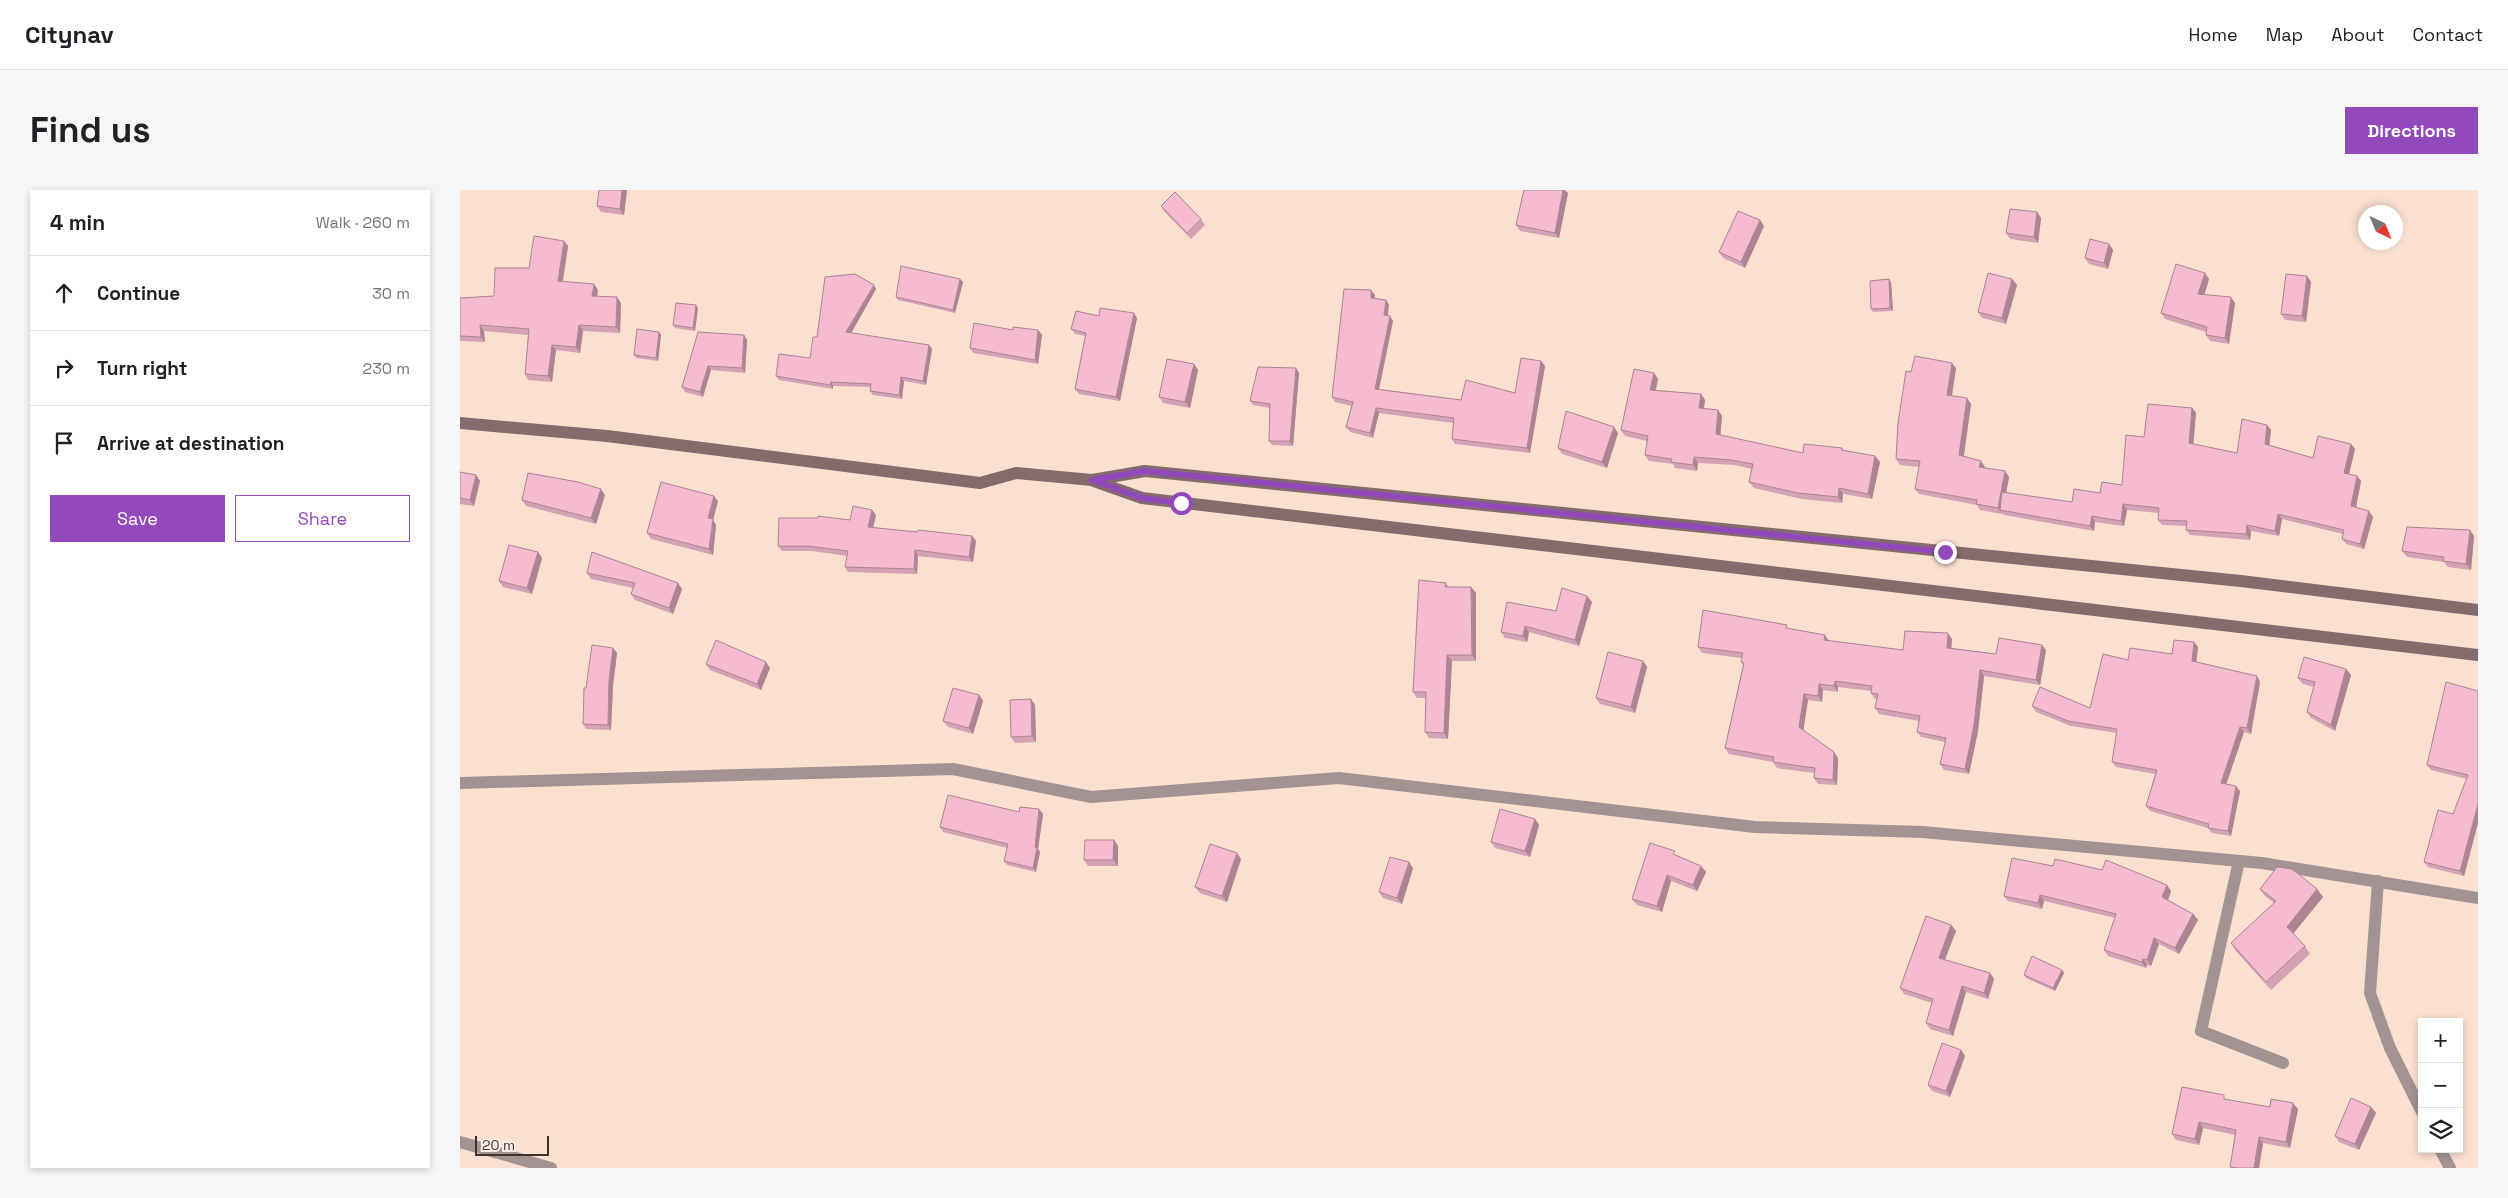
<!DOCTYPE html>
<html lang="en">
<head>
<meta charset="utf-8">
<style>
	body { margin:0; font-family:"Space Grotesk",sans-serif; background:#f6f6f6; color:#202124 }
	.controls { position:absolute; right:15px; bottom:15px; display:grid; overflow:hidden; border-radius:0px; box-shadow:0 2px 8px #0003 }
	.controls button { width:45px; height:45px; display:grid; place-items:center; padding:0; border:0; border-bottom:1px solid #e0e0e0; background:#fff; color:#202124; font:25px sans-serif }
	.compass { position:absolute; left:1898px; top:15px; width:45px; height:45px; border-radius:50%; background:#fff; box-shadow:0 2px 8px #0003; rotate:136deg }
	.scale { position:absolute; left:15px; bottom:12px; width:74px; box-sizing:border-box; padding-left:5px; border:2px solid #3e322a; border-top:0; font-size:14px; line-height:18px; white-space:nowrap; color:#3e322a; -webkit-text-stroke:4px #fdf0e8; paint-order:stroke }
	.stop { position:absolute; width:15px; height:15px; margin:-11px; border:4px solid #9249bb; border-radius:50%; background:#fff }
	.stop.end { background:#9249bb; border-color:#fff; box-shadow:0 1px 5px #0008 }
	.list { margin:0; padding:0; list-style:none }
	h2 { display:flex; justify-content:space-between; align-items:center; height:65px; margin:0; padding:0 20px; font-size:21px }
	h2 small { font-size:16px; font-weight:400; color:#757577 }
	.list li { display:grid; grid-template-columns:32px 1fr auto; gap:15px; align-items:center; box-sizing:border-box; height:75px; padding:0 20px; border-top:1px solid #e0e0e0 }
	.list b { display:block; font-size:19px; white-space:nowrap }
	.list em { font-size:16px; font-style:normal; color:#757577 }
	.actions { display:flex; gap:10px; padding:15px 20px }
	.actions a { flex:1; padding:11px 0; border:1px solid #9249bb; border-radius:0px; text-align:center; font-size:18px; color:#9249bb }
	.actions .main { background:#9249bb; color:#fff }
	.icon { flex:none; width:28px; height:28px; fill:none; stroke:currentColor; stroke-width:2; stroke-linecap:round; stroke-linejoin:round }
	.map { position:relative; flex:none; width:2018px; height:978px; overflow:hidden; border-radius:0px }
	header { display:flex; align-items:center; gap:30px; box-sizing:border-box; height:70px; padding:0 25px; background:#fff; border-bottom:1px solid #e0e0e0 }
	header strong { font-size:24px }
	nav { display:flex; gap:28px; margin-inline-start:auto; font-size:18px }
	.intro { display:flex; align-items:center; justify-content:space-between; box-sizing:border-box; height:120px; padding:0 30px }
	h1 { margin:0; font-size:35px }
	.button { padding:12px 22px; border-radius:0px; background:#9249bb; color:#fff; font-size:18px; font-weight:700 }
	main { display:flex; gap:30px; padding:0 30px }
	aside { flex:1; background:#fff; border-radius:0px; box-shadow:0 2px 8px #0003 }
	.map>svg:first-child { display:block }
</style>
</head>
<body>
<header>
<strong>Citynav</strong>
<nav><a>Home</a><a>Map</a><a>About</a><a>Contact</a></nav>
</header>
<div class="intro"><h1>Find us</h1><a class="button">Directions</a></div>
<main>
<aside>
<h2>4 min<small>Walk · 260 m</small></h2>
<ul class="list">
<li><svg class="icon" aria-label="ahead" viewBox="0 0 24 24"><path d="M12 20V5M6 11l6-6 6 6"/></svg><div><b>Continue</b></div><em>30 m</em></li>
<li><svg class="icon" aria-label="right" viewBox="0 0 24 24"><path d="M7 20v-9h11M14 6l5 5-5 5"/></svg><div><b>Turn right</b></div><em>230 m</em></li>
<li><svg class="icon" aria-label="arrive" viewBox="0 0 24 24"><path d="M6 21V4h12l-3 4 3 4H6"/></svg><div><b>Arrive at destination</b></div></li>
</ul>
<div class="actions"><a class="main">Save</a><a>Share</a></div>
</aside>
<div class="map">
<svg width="2018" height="978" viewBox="0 0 2018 978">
	<rect width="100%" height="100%" fill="#fae0cf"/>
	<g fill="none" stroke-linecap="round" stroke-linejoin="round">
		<g stroke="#a49393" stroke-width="12">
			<polyline points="0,593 493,579 631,607 879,588 1295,637 1463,642 1802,673 2018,708"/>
			<polyline points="1779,671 1741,841 1823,873"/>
			<polyline points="1918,691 1910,803 1930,858 1962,922"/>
			<polyline points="0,952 91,978"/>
			<polyline points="1980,959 1990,978"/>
		</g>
		<g stroke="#846b6c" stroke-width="12">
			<polyline points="0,233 147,246 520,293 556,283 632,290 685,281 1781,391 2018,420"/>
			<polyline points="634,291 682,308 2018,465"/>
		</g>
	</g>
	<g fill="#d3a2b4">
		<polygon points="139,0 167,0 164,25 141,22 137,16"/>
		<polygon points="1108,3 1099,48 1060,41 1056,35"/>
		<polygon points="701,16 741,29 745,35 731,49 705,22"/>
		<polygon points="1577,22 1581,28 1578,53 1550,49 1546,43"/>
		<polygon points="1304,36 1285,78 1263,68 1259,62"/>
		<polygon points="104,51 108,56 103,91 138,100 137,107 161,113 160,143 123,141 120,163 96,160 92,192 68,190 65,184 68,145 24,141 25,152 0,151 0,108 34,106"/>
		<polygon points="1649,54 1653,60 1648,79 1629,74 1625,68"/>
		<polygon points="1847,86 1851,92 1846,132 1825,130 1821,124"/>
		<polygon points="500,89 503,92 495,123 438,110 436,107"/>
		<polygon points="1552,89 1557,95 1546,134 1522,128 1518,122"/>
		<polygon points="1749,89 1744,104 1775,113 1769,154 1750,151 1746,145 1746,142 1705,129 1701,123"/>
		<polygon points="1431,92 1433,121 1413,122 1411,119"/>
		<polygon points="414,95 416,99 391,143 469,155 472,159 466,195 444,191 442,209 413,205 410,201 410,197 373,196 373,199 319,190 316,186 350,168 357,147"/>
		<polygon points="915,105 915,108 926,110 929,115 928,126 933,131 919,199 1001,210 1055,203 1081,171 1085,176 1070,263 995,254 992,249 993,233 919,223 913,248 890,242 886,237 892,216 875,212 872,207"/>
		<polygon points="238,118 235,141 215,138 213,135"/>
		<polygon points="639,126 677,128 660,211 619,204 615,199 625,146 615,144 611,139"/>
		<polygon points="553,140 578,140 582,145 578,174 513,163 510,158"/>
		<polygon points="199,142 201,145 198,171 176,168 174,165"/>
		<polygon points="284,145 287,150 285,183 251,180 243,207 225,202 222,197"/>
		<polygon points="734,174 738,180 730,218 703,213 699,207"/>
		<polygon points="836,178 839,183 833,256 812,255 809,251 810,218 793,215 790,211"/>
		<polygon points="1496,178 1492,206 1511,214 1504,266 1521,271 1524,278 1545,281 1549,287 1546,303 1612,312 1662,295 1684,247 1732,218 1736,223 1733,254 1777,263 1807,235 1811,240 1809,255 1853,268 1895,259 1889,284 1897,286 1901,291 1896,318 1913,327 1904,359 1886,354 1882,349 1883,344 1822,329 1819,346 1791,341 1790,350 1730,345 1726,340 1727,336 1702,335 1698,330 1699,323 1667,320 1664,336 1635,332 1634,341 1544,325 1542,323 1542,324 1520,320 1517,315 1459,304 1455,299 1459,277 1440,275 1436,269 1451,182"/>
		<polygon points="1194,183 1198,189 1196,200 1241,204 1245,210 1244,218 1258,220 1262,226 1260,245 1343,263 1382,258 1384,261 1420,272 1412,309 1383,304 1382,313 1342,309 1294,298 1289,292 1292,279 1275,275 1238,273 1237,281 1215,278 1213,274 1189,271 1185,265 1187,251 1165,246 1161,240"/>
		<polygon points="1158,243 1147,278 1102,264 1098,258"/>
		<polygon points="0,282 16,285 20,291 14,316 0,314"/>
		<polygon points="145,305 136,334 66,316 62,310"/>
		<polygon points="258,311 253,330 256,335 253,365 191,349 187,343"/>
		<polygon points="412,320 416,325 413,338 457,342 512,346 516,351 513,372 458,366 457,384 388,382 385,377 387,366 352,361 322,361 318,356 390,330"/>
		<polygon points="2014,346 2011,380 1988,377 1984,372 1947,367 1942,361"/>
		<polygon points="78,362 82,368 72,404 43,397 39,391"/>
		<polygon points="127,383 218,393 222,399 213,424 175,410 171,404 173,398 131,389"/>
		<polygon points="986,393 989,397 1011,397 1016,403 1016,471 992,471 988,549 969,548 965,542 966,508 957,508 953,502"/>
		<polygon points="1132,412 1119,456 1069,442 1067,452 1045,448 1041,442 1096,421"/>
		<polygon points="1329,439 1369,451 1443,460 1492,449 1491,458 1536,464 1586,460 1580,495 1524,486 1518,541 1509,584 1484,580 1480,574 1485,552 1461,547 1457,542 1459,531 1419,524 1415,518 1417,509 1415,509 1411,503 1411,501 1378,497 1378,502 1363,500 1362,512 1348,510 1343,540 1378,568 1377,595 1358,594 1354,588 1354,583 1317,578 1313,572 1269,564 1265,558 1283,475 1281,472 1282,468 1242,463 1238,457"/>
		<polygon points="1738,457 1736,472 1800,492 1791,544 1784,542 1766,594 1780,601 1771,646 1752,643 1748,638 1690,621 1686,616 1695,584 1656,577 1652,572 1657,543 1611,536 1576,522 1572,516 1630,518 1712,464"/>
		<polygon points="153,458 157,463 153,495 151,540 126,539 123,534 126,498"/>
		<polygon points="1183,471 1187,477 1175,523 1140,514 1136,508"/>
		<polygon points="246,474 310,478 301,500 250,480"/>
		<polygon points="1886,479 1891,485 1875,541 1851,528 1847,522 1854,497 1843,494 1838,488"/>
		<polygon points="2018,501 2018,633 2004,686 1968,677 1964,672 1993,624 2007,589 1971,580 1967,575"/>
		<polygon points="519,505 523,511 513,544 488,537 483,531"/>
		<polygon points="575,515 576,552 555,553 551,547"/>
		<polygon points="579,619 583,624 578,659 580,662 576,682 547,675 544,671 547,658 483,642 480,637 559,622"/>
		<polygon points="1075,629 1079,635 1070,667 1035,658 1031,652"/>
		<polygon points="654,650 658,656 658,676 628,676 624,670"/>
		<polygon points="1218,666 1241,676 1246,682 1237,701 1211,691 1202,722 1177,715 1172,709"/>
		<polygon points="781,669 767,712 740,703 735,697"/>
		<polygon points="953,678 942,714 923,708 919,702"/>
		<polygon points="1800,699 1863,707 1833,744 1845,756 1850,764 1811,800 1776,761 1771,753 1814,713 1805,706"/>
		<polygon points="1711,701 1708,710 1733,724 1738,730 1719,764 1699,754 1691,776 1687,775 1686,778 1648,766 1644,760 1655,728 1584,711 1582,719 1548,711 1544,706"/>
		<polygon points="1491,735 1496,741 1485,770 1530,783 1534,789 1528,809 1506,802 1493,846 1470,839 1466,833 1472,813 1444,804 1440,798"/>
		<polygon points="1602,780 1604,783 1595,801 1566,788 1564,785"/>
		<polygon points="1501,860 1505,866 1490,907 1472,901 1468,895"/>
		<polygon points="1768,910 1810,917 1838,919 1830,958 1803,953 1799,978 1771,978 1770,977 1775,945 1743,938 1739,955 1716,950 1712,944"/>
		<polygon points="1911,917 1916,923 1899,960 1879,952 1875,946"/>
	</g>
	<g fill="#ac8492">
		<polygon points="162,0 167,0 164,25 160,19"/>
		<polygon points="1103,0 1105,0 1108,3 1099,48 1095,43"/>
		<polygon points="1577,22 1581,28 1578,53 1574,47"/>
		<polygon points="1300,30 1304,36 1285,78 1281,72"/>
		<polygon points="104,51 108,56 102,96 98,91"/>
		<polygon points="1649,54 1653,60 1648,79 1644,73"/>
		<polygon points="1745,83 1749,89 1743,110 1738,104"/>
		<polygon points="1847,86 1851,92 1846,132 1842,126"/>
		<polygon points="500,89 503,92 495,123 493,120"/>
		<polygon points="1429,89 1431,92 1433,121 1430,118"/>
		<polygon points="1552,89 1557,95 1546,134 1542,128"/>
		<polygon points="134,94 138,100 136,112 132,106"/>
		<polygon points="414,95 416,99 389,147 386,142"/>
		<polygon points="911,100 915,105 914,113 911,108"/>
		<polygon points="157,107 161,113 160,143 156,137"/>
		<polygon points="1771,107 1775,113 1769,154 1765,148"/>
		<polygon points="926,110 929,115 927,130 924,125"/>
		<polygon points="236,115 238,118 235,141 233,138"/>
		<polygon points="674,123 677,128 660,211 656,207"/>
		<polygon points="930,126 933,131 918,204 915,199"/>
		<polygon points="20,135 24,141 25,152 21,147"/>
		<polygon points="119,135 123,141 120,163 116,157"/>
		<polygon points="578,140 582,145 578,174 575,170"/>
		<polygon points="199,142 201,145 198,171 196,168"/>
		<polygon points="284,145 287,150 285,183 282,178"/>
		<polygon points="92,155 96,160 92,192 88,186"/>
		<polygon points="469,155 472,159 466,195 463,191"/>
		<polygon points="1081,171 1085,176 1070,263 1067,258"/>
		<polygon points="1492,173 1496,178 1491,211 1487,205"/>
		<polygon points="734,174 738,180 730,218 725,212"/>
		<polygon points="248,176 251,180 243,207 240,202"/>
		<polygon points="836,178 839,183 833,256 830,251"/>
		<polygon points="1194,183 1198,189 1194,205 1190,200"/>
		<polygon points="441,187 444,191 442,209 439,205"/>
		<polygon points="371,192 373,196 373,199 370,195"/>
		<polygon points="1241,204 1245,210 1243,224 1239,218"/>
		<polygon points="1507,208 1511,214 1503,271 1499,265"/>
		<polygon points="916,218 919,223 913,248 910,243"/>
		<polygon points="1732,218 1736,223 1733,258 1729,253"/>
		<polygon points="1258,220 1262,226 1260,250 1256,244"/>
		<polygon points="1807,235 1811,240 1809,259 1805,254"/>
		<polygon points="1154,237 1158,243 1147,278 1142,272"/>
		<polygon points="1891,254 1895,259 1888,288 1884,283"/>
		<polygon points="1415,266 1420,272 1412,309 1408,304"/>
		<polygon points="1234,267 1238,273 1237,281 1233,275"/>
		<polygon points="1521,271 1525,277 1523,282 1519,277"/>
		<polygon points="1545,281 1549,287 1543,320 1540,320 1542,324 1538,318"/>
		<polygon points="16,285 20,291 14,316 10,310"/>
		<polygon points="1897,286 1901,291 1895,322 1891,316"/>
		<polygon points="1379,298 1383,304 1382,313 1378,307"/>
		<polygon points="141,299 145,305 136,334 131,328"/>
		<polygon points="254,306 258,311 253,330 256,335 253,365 249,359 248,328"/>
		<polygon points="1663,314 1667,320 1664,336 1661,331"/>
		<polygon points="412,320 416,325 412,342 408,337"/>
		<polygon points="1909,321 1913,327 1904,359 1900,354"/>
		<polygon points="1818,324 1822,329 1819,346 1815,341"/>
		<polygon points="1632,326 1635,332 1634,341 1630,336"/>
		<polygon points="1787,335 1791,341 1790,350 1786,344"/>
		<polygon points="2010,340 2014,346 2011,380 2006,374"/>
		<polygon points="512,346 516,351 513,372 509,367"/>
		<polygon points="455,360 458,366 457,384 454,379"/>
		<polygon points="78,362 82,368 72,404 67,398"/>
		<polygon points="218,393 222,399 213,424 209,418"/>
		<polygon points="1011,397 1016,403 1016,471 1012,465"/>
		<polygon points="1127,406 1132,412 1119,456 1115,450"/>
		<polygon points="1065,436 1069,442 1067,452 1063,446"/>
		<polygon points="1488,443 1492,449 1491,463 1487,458"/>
		<polygon points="1365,445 1369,451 1364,450"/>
		<polygon points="1734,452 1738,457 1736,476 1732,471"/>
		<polygon points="1582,455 1586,460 1580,495 1576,490"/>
		<polygon points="153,458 157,463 153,495 151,540 148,535 149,490"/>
		<polygon points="987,465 992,471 988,549 984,543"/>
		<polygon points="1183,471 1187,477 1175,523 1171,517"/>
		<polygon points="306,472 310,478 301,500 297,494"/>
		<polygon points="1886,479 1891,485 1875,541 1871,535"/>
		<polygon points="1520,480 1524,486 1518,541 1509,584 1505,579"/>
		<polygon points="1797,486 1800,492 1791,544 1787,538"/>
		<polygon points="1375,491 1378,497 1378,502 1374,496"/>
		<polygon points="1359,494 1363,500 1362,512 1358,506"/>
		<polygon points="1344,504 1348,510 1343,543 1339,537"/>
		<polygon points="519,505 523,511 513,544 509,538"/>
		<polygon points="571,509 575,515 576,552 572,546"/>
		<polygon points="1780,537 1784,542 1765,598 1761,593"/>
		<polygon points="1374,562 1378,568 1377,595 1373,590"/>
		<polygon points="1776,596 1780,601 1771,646 1768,641"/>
		<polygon points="2018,614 2018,633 2004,686 2000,681"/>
		<polygon points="579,619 583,624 578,659 580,662 576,682 573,678"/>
		<polygon points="1075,629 1079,635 1070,667 1065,661"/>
		<polygon points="654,650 658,656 658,676 653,670"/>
		<polygon points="777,663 781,669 767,712 762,706"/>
		<polygon points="949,672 953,678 942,714 937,708"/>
		<polygon points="1241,676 1246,682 1237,701 1233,695"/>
		<polygon points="1207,685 1211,691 1202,722 1197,716"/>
		<polygon points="1707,695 1711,701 1707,713 1702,707"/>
		<polygon points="1857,699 1863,707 1832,745 1827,737"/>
		<polygon points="1580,705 1584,711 1582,719 1578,713"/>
		<polygon points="1733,724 1738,730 1719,764 1715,758"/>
		<polygon points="1491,735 1496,741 1483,774 1479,768"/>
		<polygon points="1694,748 1699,754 1691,776 1687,770"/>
		<polygon points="1683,769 1687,775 1686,778 1682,772"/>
		<polygon points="1602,780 1604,783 1595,801 1593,798"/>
		<polygon points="1530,783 1534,789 1528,809 1524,803"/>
		<polygon points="1502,796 1506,802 1493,846 1489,840"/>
		<polygon points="1501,860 1505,866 1490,907 1486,901"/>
		<polygon points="1833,913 1838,919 1830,958 1826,952"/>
		<polygon points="1911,917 1916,923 1899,960 1895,954"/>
		<polygon points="1739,932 1743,938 1739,955 1735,949"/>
		<polygon points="1799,947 1803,953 1799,978 1794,978"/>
	</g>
	<g fill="#f5bcd1" stroke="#ac8492">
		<polygon points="139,0 162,0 160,19 137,16"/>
		<polygon points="1064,0 1103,0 1095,43 1056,35"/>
		<polygon points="715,2 741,29 727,43 701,16"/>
		<polygon points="1550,19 1577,22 1574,47 1546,43"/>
		<polygon points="1278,21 1300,30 1281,72 1259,62"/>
		<polygon points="74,46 104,51 98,91 134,94 132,106 157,107 156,137 119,135 116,157 92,155 88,186 65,184 69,139 20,135 21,147 0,146 0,108 34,106 35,78 69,78"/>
		<polygon points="1630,49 1649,54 1644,73 1625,68"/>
		<polygon points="1716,74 1745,83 1738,104 1771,107 1765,148 1746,145 1747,137 1701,123"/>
		<polygon points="441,76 500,89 493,120 436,107"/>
		<polygon points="1528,83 1552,89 1542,128 1518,122"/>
		<polygon points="395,84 414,95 386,142 469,155 463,191 441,187 439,205 410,201 411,194 371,192 370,195 316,186 319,164 350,168 353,147 357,147 365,87"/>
		<polygon points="1826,84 1847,86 1842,126 1821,124"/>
		<polygon points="1429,89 1430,118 1411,119 1410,91"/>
		<polygon points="884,99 911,100 911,108 926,110 924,125 930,126 915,199 1001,210 1006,190 1055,203 1061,168 1081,171 1067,258 992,249 994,228 916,218 910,243 886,237 893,212 872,207"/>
		<polygon points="216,113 236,115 233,138 213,135"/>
		<polygon points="640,118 674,123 656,207 615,199 626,143 611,139 616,121 639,126"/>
		<polygon points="514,133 553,140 553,137 578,140 575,170 510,158"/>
		<polygon points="177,139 199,142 196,168 174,165"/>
		<polygon points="238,142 284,145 282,178 248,176 240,202 222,197"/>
		<polygon points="1455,166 1492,173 1487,205 1507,208 1499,265 1521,271 1519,277 1545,281 1538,318 1516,314 1517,310 1455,299 1460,271 1436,269 1438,233 1446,181 1451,182"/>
		<polygon points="707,169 734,174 725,212 699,207"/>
		<polygon points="798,177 836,178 830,251 809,251 810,214 790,211"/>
		<polygon points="1174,179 1194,183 1190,200 1241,204 1239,218 1258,220 1256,244 1343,263 1344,254 1382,258 1382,260 1415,266 1408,304 1379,298 1378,307 1338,303 1289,292 1293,274 1271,270 1234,267 1233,275 1211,272 1212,269 1185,265 1188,246 1161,240"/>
		<polygon points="1688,214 1732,218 1729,253 1777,263 1782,229 1807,235 1805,254 1853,268 1858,246 1891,254 1884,283 1897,286 1891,316 1909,321 1900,354 1882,349 1884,340 1818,324 1815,341 1787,335 1786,344 1726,340 1727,331 1698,330 1699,318 1663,314 1661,331 1632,326 1630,336 1540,320 1542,302 1612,312 1614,299 1640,303 1642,292 1662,295 1666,245 1684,247"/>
		<polygon points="1106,221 1154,237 1142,272 1098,258"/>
		<polygon points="0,282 16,285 10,310 0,308"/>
		<polygon points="68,283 118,292 141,299 131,328 62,310"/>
		<polygon points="201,292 254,306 248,328 253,329 249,359 187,343"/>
		<polygon points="393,316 412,320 408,337 457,342 458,340 512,346 509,367 455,360 454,379 385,377 388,361 348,356 318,356 319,328 358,328 358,326 390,330"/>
		<polygon points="1947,337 2010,340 2006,374 1983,371 1984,367 1942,361"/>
		<polygon points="49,355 78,362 67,398 39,391"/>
		<polygon points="132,362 218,393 209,418 171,404 175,393 127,383"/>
		<polygon points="959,390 986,393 985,397 1011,397 1012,465 987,465 984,543 965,542 966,502 953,502"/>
		<polygon points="1102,398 1127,406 1115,450 1065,436 1063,446 1041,442 1047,412 1096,421"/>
		<polygon points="1243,420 1327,435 1326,438 1365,445 1364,450 1443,460 1445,441 1488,443 1487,458 1536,464 1539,448 1582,455 1576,490 1520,480 1514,535 1505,579 1480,574 1486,548 1457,542 1460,526 1415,518 1418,504 1411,503 1412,496 1375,491 1374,496 1359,494 1358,506 1344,504 1339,537 1374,562 1373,590 1354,588 1355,578 1313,572 1314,567 1265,558 1284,473 1281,472 1283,463 1238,457"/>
		<polygon points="256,450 306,472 297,494 246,474"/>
		<polygon points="1714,450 1734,452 1732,471 1797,486 1787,538 1780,537 1761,593 1776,596 1768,641 1748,638 1749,634 1686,616 1697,580 1652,572 1657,539 1608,531 1572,516 1580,497 1630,518 1643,464 1668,470 1670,458 1712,464"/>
		<polygon points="132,455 153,458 149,490 148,535 123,534 124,498 126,498"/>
		<polygon points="1148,462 1183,471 1171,517 1136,508"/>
		<polygon points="1844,467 1886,479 1871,535 1847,522 1855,492 1838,488"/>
		<polygon points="1986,492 2018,501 2018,614 2000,681 1964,672 1978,620 1993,624 2008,585 1967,575"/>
		<polygon points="493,498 519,505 509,538 483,531"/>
		<polygon points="571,509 572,546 551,547 550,510"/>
		<polygon points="488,605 559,622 560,617 579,619 575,657 577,658 573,678 544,671 548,654 480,637"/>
		<polygon points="1040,619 1075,629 1065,661 1031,652"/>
		<polygon points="625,650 654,650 653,670 624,670"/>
		<polygon points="1190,653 1215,661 1213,664 1241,676 1233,695 1207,685 1197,716 1172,709"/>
		<polygon points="750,654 777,663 762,706 735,697"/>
		<polygon points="930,667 949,672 937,708 919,702"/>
		<polygon points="1552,668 1593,676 1595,669 1642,680 1646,670 1707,695 1702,707 1733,724 1715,758 1694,748 1687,770 1683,769 1682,772 1644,760 1656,724 1580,705 1578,713 1544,706"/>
		<polygon points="1817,677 1832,679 1857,699 1827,737 1845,756 1806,792 1771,753 1816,711 1800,699"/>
		<polygon points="1466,726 1491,735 1479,768 1530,783 1524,803 1502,796 1489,840 1466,833 1473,809 1440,798"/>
		<polygon points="1572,766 1602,780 1593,798 1564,785"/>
		<polygon points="1482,853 1501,860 1486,901 1468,895"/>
		<polygon points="1722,897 1764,905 1764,909 1810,917 1811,909 1833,913 1826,952 1799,947 1794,978 1777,978 1770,977 1776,940 1739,932 1735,949 1712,944"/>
		<polygon points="1891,908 1911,917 1895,954 1875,946"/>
	</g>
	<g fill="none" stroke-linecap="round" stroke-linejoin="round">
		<polyline stroke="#9249bb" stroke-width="6" points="721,313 682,308 632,290 685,281 1485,362"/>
	</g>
</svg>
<div class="controls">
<button>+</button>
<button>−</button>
<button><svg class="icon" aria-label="layers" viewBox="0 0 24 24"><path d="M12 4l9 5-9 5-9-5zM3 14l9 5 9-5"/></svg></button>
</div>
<svg class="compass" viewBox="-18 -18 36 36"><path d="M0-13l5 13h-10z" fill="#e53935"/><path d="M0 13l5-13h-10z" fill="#757577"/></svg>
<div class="scale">20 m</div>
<div class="stop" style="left:721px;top:313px"></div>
<div class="stop end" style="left:1485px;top:362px"></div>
</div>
</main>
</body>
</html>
